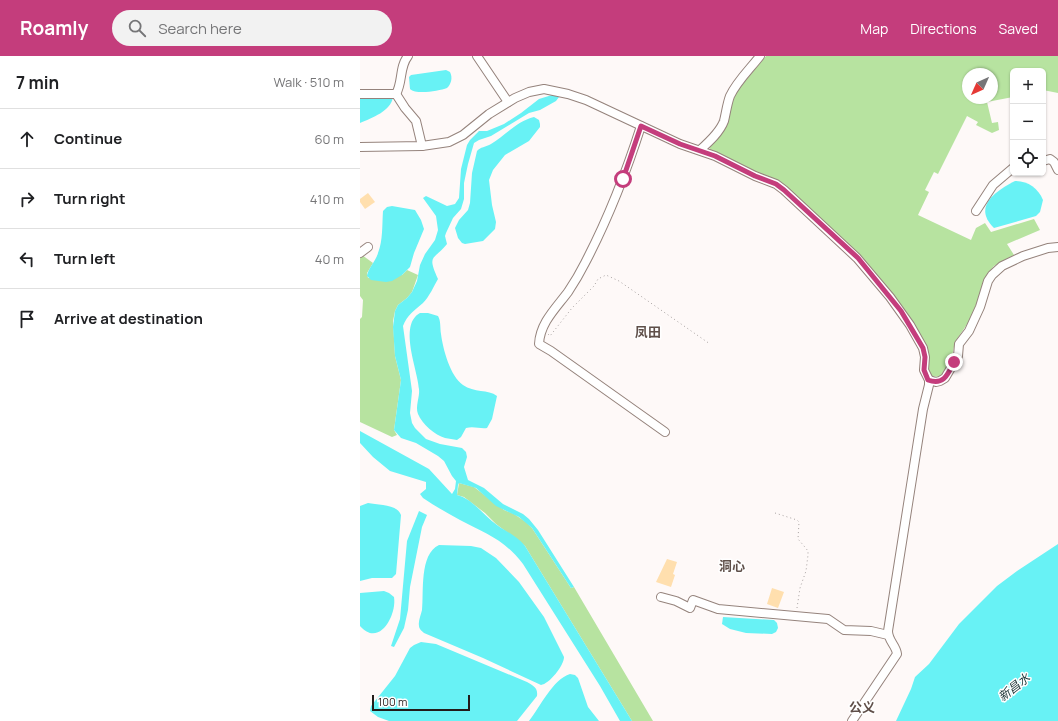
<!DOCTYPE html>
<html lang="en">
<head>
<meta charset="utf-8">
<style>
  body { margin:0; font-family:Manrope,"Noto Sans SC",sans-serif; background:#f2f2f2; color:#202124 }
  .controls { position:absolute; right:12px; top:12px; display:grid; overflow:hidden; border-radius:6px; box-shadow:0 1px 3px #0004 }
  .controls button { width:36px; height:36px; display:grid; place-items:center; padding:0; border:0; border-bottom:1px solid #e0e0e0; background:#fff; color:#202124; font:20px sans-serif }
  .compass { position:absolute; left:602px; top:12px; width:36px; height:36px; border-radius:50%; background:#fff; box-shadow:0 1px 3px #0004; rotate:225deg }
  .scale { position:absolute; left:12px; bottom:10px; width:98px; box-sizing:border-box; padding-left:4px; border:2px solid #231c1a; border-top:0; font-size:11px; line-height:14px; white-space:nowrap; color:#231c1a; -webkit-text-stroke:3px #fff; paint-order:stroke }
  .stop { position:absolute; width:12px; height:12px; margin:-9px; border:3px solid #c43d7c; border-radius:50%; background:#fff }
  .stop.end { background:#c43d7c; border-color:#fff; box-shadow:0 1px 4px #0008 }
  .list { margin:0; padding:0; list-style:none }
  h2 { display:flex; justify-content:space-between; align-items:center; height:52px; margin:0; padding:0 16px; font-size:17px }
  h2 small { font-size:13px; font-weight:400; color:#757577 }
  .list li { display:grid; grid-template-columns:26px 1fr auto; gap:12px; align-items:center; box-sizing:border-box; height:60px; padding:0 16px; border-top:1px solid #e0e0e0 }
  .list b { display:block; font-size:15px; white-space:nowrap }
  .list em { font-size:13px; font-style:normal; color:#757577 }
  .icon { flex:none; width:22px; height:22px; fill:none; stroke:currentColor; stroke-width:2; stroke-linecap:round; stroke-linejoin:round }
  .map { position:relative; flex:none; width:698px; height:665px; overflow:hidden }
  header { display:flex; align-items:center; gap:24px; box-sizing:border-box; height:56px; padding:0 20px; background:#c43d7c; color:#fff }
  header strong { font-size:19px }
  nav { display:flex; gap:22px; margin-inline-start:auto; font-size:14px }
  .search { width:280px; height:36px; background:#f2f2f2; display:flex; align-items:center; gap:10px; box-sizing:border-box; padding:0 14px; border-radius:22px; color:#757577; font-size:15px }
  main { display:flex }
  aside { flex:1; background:#fff }
  .map>svg:first-child { display:block }
  .green { fill:#b7e3a0; fill-rule:evenodd }
  .water { fill:#68f2f5 }
  .building { fill:#ffdfae }
  .lines { fill:none; stroke-linecap:round; stroke-linejoin:round }
  .minor-casing { stroke:#95837c; stroke-width:10 }
  .path { stroke:#a8a2a1; stroke-width:1; stroke-dasharray:1 3; stroke-linecap:butt }
  .minor { stroke:#fff; stroke-width:8 }
  .route { stroke:#c43d7c; stroke-width:5 }
  .labels { text-anchor:middle; dominant-baseline:central; stroke-width:3; stroke-linejoin:round; paint-order:stroke }
  .water-label { font-size:12px; font-style:italic; fill:#1d3536; stroke:#fff }
  .quarter-label { font-size:13px; font-weight:bold; fill:#5f4f49; stroke:#fff }
</style>
</head>
<body>
<header>
<strong>Roamly</strong>
<div class="search"><svg class="icon" aria-label="search" viewBox="0 0 24 24"><circle cx="10" cy="10" r="6"/><path d="M15 15l6 6"/></svg>Search here</div>
<nav><a>Map</a><a>Directions</a><a>Saved</a></nav>
</header>
<main>
<aside>
<h2>7 min<small>Walk · 510 m</small></h2>
<ul class="list">
<li><svg class="icon" aria-label="ahead" viewBox="0 0 24 24"><path d="M12 20V5M6 11l6-6 6 6"/></svg><div><b>Continue</b></div><em>60 m</em></li>
<li><svg class="icon" aria-label="right" viewBox="0 0 24 24"><path d="M7 20v-9h11M14 6l5 5-5 5"/></svg><div><b>Turn right</b></div><em>410 m</em></li>
<li><svg class="icon" aria-label="left" viewBox="0 0 24 24"><path d="M17 20v-9H6M10 6l-5 5 5 5"/></svg><div><b>Turn left</b></div><em>40 m</em></li>
<li><svg class="icon" aria-label="arrive" viewBox="0 0 24 24"><path d="M6 21V4h12l-3 4 3 4H6"/></svg><div><b>Arrive at destination</b></div></li>
</ul>
</aside>
<div class="map">
<svg width="698" height="665" viewBox="0 0 698 665">
  <rect width="100%" height="100%" fill="#fef9f8"/>
  <g class="green">
    <path d="M406,0H698V37L683,34V15H653V41L627,46L632,67L638,66L639,74L632,77L616,69L618,66L607,60L578,118L574,116L565,134L569,136L558,159L611,184L616,172L625,167L631,176L674,163L680,174L647,188L654,199L634,210L626,220L618,252L595,286L591,305L582,320L579,321L571,320L566,313V295L524,230L418,127L350,95V90L363,74L376,36ZM608,18H632V42H608Z"/>
    <polygon points="2,199 13,207 7,217 8,222 42,219 47,214 58,219 52,236 47,242 38,249 35,255 33,265 35,300 41,324 34,374 37,379 32,381 0,366 0,263 2,261 3,244 0,240 0,200"/>
    <polygon points="99,427 114,431 144,454 154,458 166,466 172,472 211,532 214,531 293,665 272,665 165,490 136,468 125,457 104,441 97,439"/>
  </g>
  <g class="water">
    <path d="M86,14L90,16C93,22 91,28 87,32C79,35 56,39 50,33L49,21L51,19Z"/>
    <path d="M192,39L199,41L196,45L180,54L169,57L131,80L119,84L114,87L108,108L104,127V143L101,153L93,162L86,177L85,180L87,188C73,205 67,198 78,223C74,230 69,241 63,247C55,254 47,259 43,270L52,335L50,357L52,367L55,372L66,383L80,388L102,392L106,396L107,401L104,411L108,424L124,432L143,448L163,458L169,463L178,474L214,531L211,532L172,472L159,461L136,450L116,432L99,427L98,429L97,439C113,443 124,460 137,469C148,477 156,479 165,490L272,665H260L240,630L163,508C144,483 126,478 100,464C87,457 75,450 63,442L60,438L66,433V426L30,415L13,401L0,387V375L69,413L92,438L95,433L96,425L92,420L84,405L78,400L56,387L41,382L34,374L41,324L35,300L33,271L35,255L38,249L47,242L52,236L57,225L60,209L65,198L75,184L78,174L76,160L63,142L66,140L87,150L95,148L99,142L101,113L107,89L110,84L119,75H127L144,68L161,57L179,43Z"/>
    <path d="M33,41C31,55 12,62 0,67V43Z"/>
    <path d="M174,61L179,64L180,68V71L169,85L145,99L133,114L129,124L132,149L136,166L135,173L123,185L105,188L102,187L98,182L95,172L99,164L108,154L110,147L112,117L117,95C120,91 126,91 131,88C146,79 157,65 174,61Z"/>
    <path d="M655,125C668,125 678,132 683,144L680,156L676,160L634,172C612,150 636,135 655,125Z"/>
    <path d="M32,150L55,154L61,164L64,173L54,197L50,211L42,219L32,225L26,226L11,224L7,220C8,212 16,205 18,197C23,184 22,169 23,155L27,151Z"/>
    <path d="M60,257H68L78,260C81,265 80,272 81,278C83,293 90,320 103,329C114,337 128,333 137,340L132,363L127,372C120,373 114,370 106,372L101,381L97,384C93,383 89,383 85,382C75,379 62,368 58,358C55,350 60,341 59,333C58,314 38,269 60,257Z"/>
    <path d="M8,447C18,449 37,448 41,459L36,518L32,522H12L0,525V450Z"/>
    <polygon points="59,455 67,459 62,471 50,531 48,554 44,572 34,591 31,590 40,563 47,485"/>
    <polygon points="698,488 698,665 536,665 551,633 555,621 569,608 599,568 637,530 657,515"/>
    <path d="M79,489L111,490L121,492L136,502L159,526L184,561L204,601C204,610 189,628 181,629L123,602L64,577C62,575 59,573 59,570C58,565 61,559 62,554C64,537 59,498 79,489Z"/>
    <path d="M24,535L29,537L34,541C37,559 19,592 0,570V537Z"/>
    <polygon points="363,561 414,564 417,567 418,572 416,576 412,578 386,577 370,573 362,568"/>
    <path d="M61,586L76,588L167,626C174,630 178,632 177,640L157,665H29L18,661L10,655L11,650L35,620L50,592L54,589Z"/>
    <path d="M210,618L215,619L218,622L228,651L239,665H169C180,651 193,623 210,618Z"/>
  </g>
  <g class="building">
    <polygon points="8,137 15,146 5,153 0,146 0,143"/>
    <polygon points="307,503 317,506 313,518 315,519 311,531 296,526"/>
    <polygon points="412,532 424,536 418,552 407,548"/>
  </g>
  <g class="lines">
    <g class="minor-casing">
      <g id="minor">
        <polyline points="117,0 148,46"/>
        <polyline points="0,38 36,38 45,52 56,65 62,90"/>
        <path d="M36,38C43,26 39,11 48,0"/>
        <path d="M281,70C266,117 248,163 225,207C220,217 214,227 208,236C196,252 180,267 179,288L191,295L305,376"/>
        <path d="M0,91L62,90L89,86L103,79L129,58L155,42L169,36L184,33L208,38L226,44L320,88L355,100L395,120L416,128L424,134L497,202L530,241L550,269L563,292L565,301L564,314L569,324V329L563,353L528,575C528,585 536,589 537,598L492,665"/>
        <path d="M340,94C349,86 360,76 364,65C366,57 367,48 370,40C377,25 390,13 400,0"/>
        <polyline points="683,105 690,103 694,106 698,114"/>
        <polyline points="616,155 633,129 653,112"/>
        <polyline points="0,197 8,191"/>
        <polyline points="569,324 576,326 580,325 585,322 598,300 599,288 609,275 620,251 628,225 632,219 642,210 663,200 688,192 698,191"/>
        <polyline points="301,541 316,545 330,552 333,544 358,553 468,563 484,574 511,575 528,579"/>
      </g>
    </g>
    <g class="path">
      <polyline points="188,278 190,280 212,252 234,230 238,223 246,219 259,225 350,288"/>
      <polyline points="415,457 437,464 439,466 438,483 444,490 448,495 448,499 446,515 440,532 437,552"/>
    </g>
    <use href="#minor" class="minor"/>
  </g>
  <g class="lines">
    <path class="route" d="M263,123L281,70L320,88L355,100L395,120L416,128L424,134L498,202L541,255L563,292L565,301L564,314L568,324C584,330 588,318 594,306"/>
  </g>
  <g class="labels">
    <g class="water-label">
      <text transform="translate(654 631) rotate(-38)">新昌水</text>
    </g>
    <g class="quarter-label">
      <text x="288" y="276">凤田</text>
      <text x="372" y="510">洞心</text>
      <text x="502" y="651">公义</text>
    </g>
  </g>
</svg>
<div class="controls">
<button>+</button>
<button>−</button>
<button><svg class="icon" aria-label="locate" viewBox="0 0 24 24"><circle cx="12" cy="12" r="6"/><path d="M12 2v4M12 18v4M2 12h4M18 12h4"/></svg></button>
</div>
<svg class="compass" viewBox="-18 -18 36 36"><path d="M0-13l5 13h-10z" fill="#e53935"/><path d="M0 13l5-13h-10z" fill="#757577"/></svg>
<div class="scale">100 m</div>
<div class="stop" style="left:263px;top:123px"></div>
<div class="stop end" style="left:594px;top:306px"></div>
</div>
</main>
</body>
</html>
